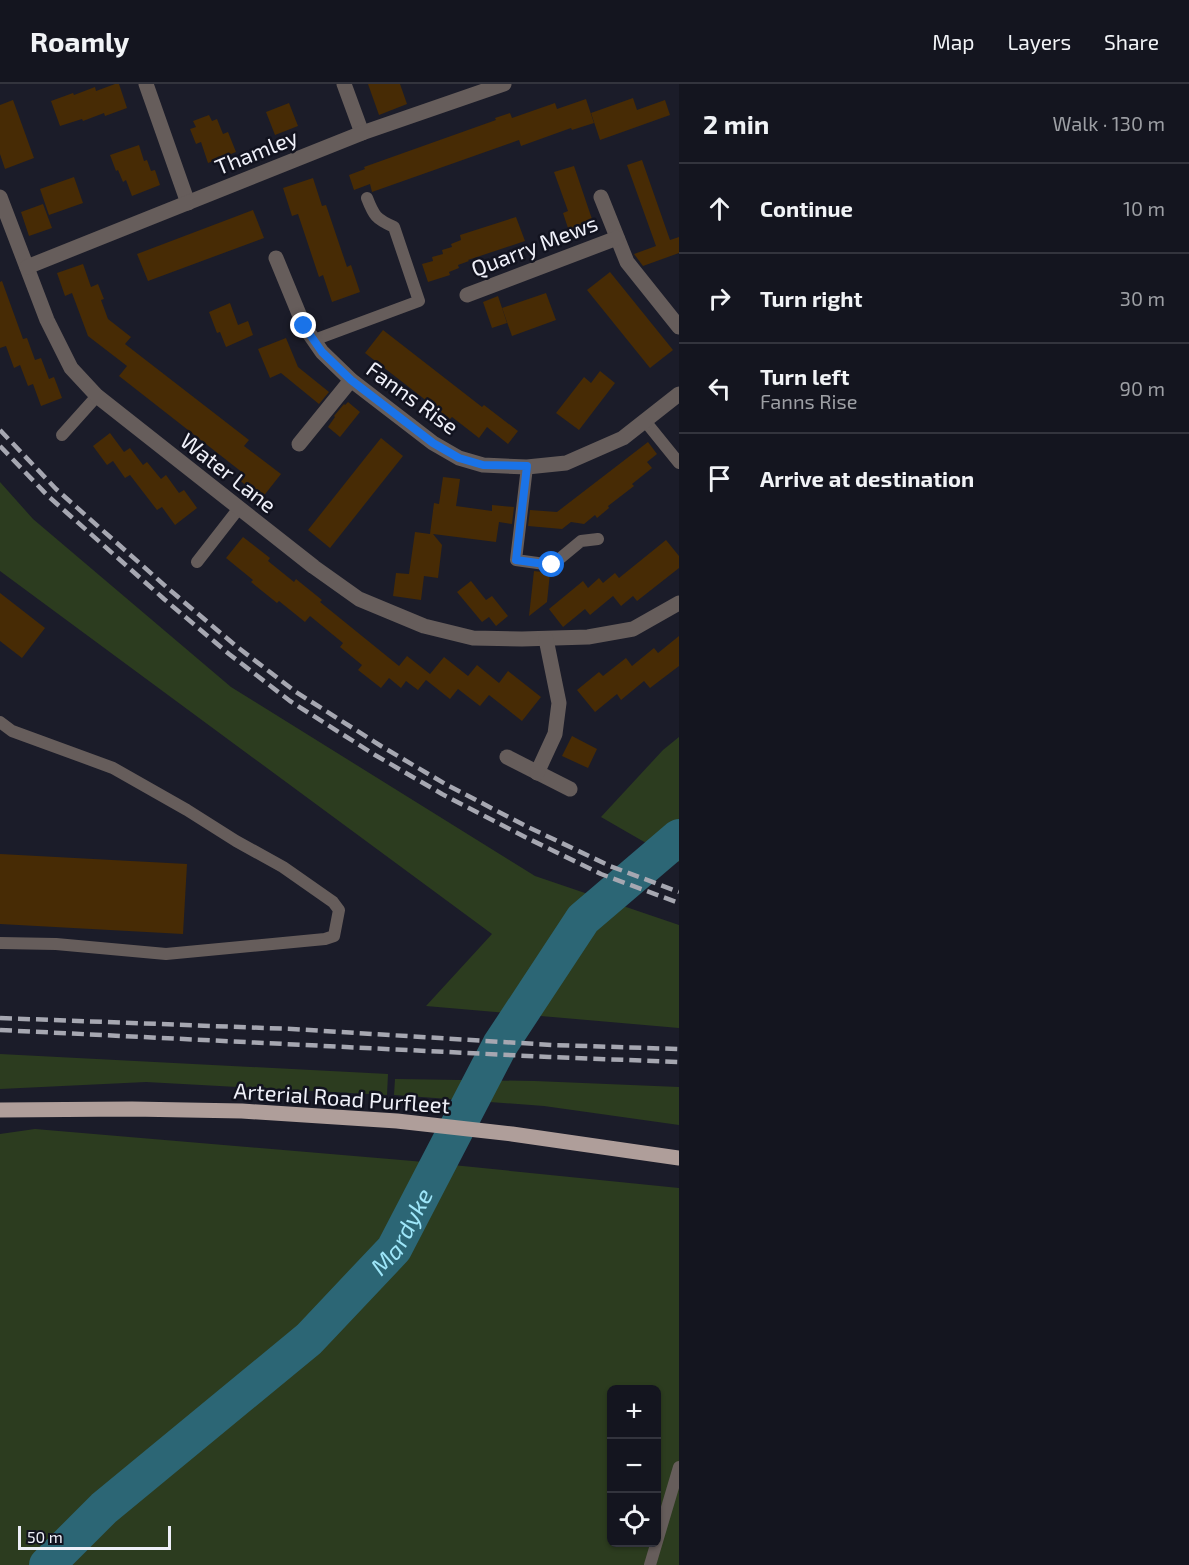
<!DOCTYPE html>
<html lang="en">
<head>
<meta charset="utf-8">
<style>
  body { margin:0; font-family:"Exo 2",sans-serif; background:#21222c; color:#f1f3f6 }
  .controls { position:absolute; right:18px; bottom:18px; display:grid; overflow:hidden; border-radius:9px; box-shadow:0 2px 4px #0004 }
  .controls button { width:54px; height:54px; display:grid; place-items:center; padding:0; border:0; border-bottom:2px solid #33343d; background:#14151f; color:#f1f3f6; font:30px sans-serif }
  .scale { position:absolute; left:18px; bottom:15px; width:153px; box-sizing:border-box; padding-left:6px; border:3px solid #eff0f9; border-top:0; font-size:16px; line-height:21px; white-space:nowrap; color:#eff0f9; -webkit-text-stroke:4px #12131f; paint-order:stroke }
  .stop { position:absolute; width:18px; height:18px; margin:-14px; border:4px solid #1a73e8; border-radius:50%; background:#fff }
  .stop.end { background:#1a73e8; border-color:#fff; box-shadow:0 2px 6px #0008 }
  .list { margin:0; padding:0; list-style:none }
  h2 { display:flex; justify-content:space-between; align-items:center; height:78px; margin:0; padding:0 24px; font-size:26px }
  h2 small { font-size:20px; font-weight:400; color:#9d9fa4 }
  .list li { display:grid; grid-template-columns:39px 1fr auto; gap:18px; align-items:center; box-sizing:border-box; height:90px; padding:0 24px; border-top:2px solid #33343d }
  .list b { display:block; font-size:22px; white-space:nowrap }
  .list p { margin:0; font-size:20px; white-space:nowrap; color:#9d9fa4 }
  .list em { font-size:20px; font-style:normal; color:#9d9fa4 }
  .icon { flex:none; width:33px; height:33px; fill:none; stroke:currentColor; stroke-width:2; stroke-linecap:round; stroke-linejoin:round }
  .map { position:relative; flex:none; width:679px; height:1481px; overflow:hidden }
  header { display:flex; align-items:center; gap:36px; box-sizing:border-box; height:84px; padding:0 30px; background:#14151f; border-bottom:2px solid #33343d }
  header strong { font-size:28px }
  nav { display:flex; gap:33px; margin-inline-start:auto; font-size:21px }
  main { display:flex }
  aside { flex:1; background:#14151f }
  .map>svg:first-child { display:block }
  .green { fill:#2c3c1f; fill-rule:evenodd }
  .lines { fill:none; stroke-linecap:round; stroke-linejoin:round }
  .river { stroke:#2c6675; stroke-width:36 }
  .building { fill:#472b05 }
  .lane { stroke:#665d5b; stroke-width:12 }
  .street { stroke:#665d5b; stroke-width:15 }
  .primary { stroke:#af9e9a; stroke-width:15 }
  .rail { stroke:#a6a7b1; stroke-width:4.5; stroke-dasharray:12 6; stroke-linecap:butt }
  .route { stroke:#1a73e8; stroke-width:8 }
  .labels { text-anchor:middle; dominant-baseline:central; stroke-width:5; stroke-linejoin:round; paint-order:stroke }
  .street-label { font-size:22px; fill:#eff0f9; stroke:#12131f }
  .water-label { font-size:24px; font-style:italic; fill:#9ee6f9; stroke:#12131f }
</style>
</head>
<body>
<header>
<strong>Roamly</strong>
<nav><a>Map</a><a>Layers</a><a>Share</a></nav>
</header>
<main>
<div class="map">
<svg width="679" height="1481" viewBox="0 0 679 1481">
  <rect width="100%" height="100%" fill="#1b1c29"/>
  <g class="green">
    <polygon points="0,398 33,435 231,603 535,792 679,841 679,944 426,922 492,850 0,487"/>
    <polygon points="679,653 679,778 601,733 663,666"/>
    <polygon points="0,970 388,990 387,1011 146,998 0,1005"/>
    <polygon points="395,995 535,997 679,1003 679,1041 544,1022 394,1011"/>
    <path d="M35,1045L413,1077L679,1104V1481H0V1050ZM612,1306H656V1458H612Z"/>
  </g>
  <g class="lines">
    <path class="river" id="s1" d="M47,1481L104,1424L309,1255L394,1165L500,961L583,835L679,753"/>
  </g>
  <g class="building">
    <polygon points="115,0 119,0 127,24 105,32 104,29 83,37 82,35 60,42 51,17 73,9 74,11 95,3 96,7"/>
    <polygon points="368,0 400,0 407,20 379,31"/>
    <polygon points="633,14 637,26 665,16 670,31 600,56 591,29"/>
    <polygon points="586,15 594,39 572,46 571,44 521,62 519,56 372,108 370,100 354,106 349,91 365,85 364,83 496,36 495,34 510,29 512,34 555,19 557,25"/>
    <polygon points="13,16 34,74 5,85 0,70 0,21"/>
    <polygon points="289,19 298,42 275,51 266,28"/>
    <polygon points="209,31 212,37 217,35 223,50 228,48 236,68 208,79 201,58 196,60 190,45 196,43 193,37"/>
    <polygon points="139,61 144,77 147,76 151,87 155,86 160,101 132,112 126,96 123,98 118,86 116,87 110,71"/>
    <polygon points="642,76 670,156 679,153 679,169 643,182 634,170 656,162 627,81"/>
    <polygon points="574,82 594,141 570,150 563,129 568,127 554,88"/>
    <polygon points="74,93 83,119 49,131 40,105"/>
    <polygon points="313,94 322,122 326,121 347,183 351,181 360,208 332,218 323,191 319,193 298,130 292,132 283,104"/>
    <polygon points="43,120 52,144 29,152 21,128"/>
    <polygon points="253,126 264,154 148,197 137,170"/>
    <polygon points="516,133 525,157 468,176 469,177 458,181 459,184 449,188 450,191 428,198 422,180 433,177 432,173 443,170 442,166 452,163 451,160 461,156 460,151"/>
    <polygon points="83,180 91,203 98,200 104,215 101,216 108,235 131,253 125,260 249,356 244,362 281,390 262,414 238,395 243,389 119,292 127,282 88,252 72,209 65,212 57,189"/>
    <polygon points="610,188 673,266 650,284 587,206"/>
    <polygon points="2,197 23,255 27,254 35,276 41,274 49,295 54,293 62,314 41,322 33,300 28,302 20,281 14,284 6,262 0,264 0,198"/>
    <polygon points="546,209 556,236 512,252 502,224"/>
    <polygon points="498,212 507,239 492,244 483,218"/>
    <polygon points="230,219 238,241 248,237 253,251 226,263 220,248 217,249 209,228"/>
    <polygon points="383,246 482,323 484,321 518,347 508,360 487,343 479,354 452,333 450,335 365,269"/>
    <polygon points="286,254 298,283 329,308 319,320 281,289 270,294 258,265"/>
    <polygon points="600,287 615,299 579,346 556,329 584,293 591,299"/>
    <polygon points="348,318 360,328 340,353 328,343 335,333 334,332 344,320 345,321"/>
    <polygon points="110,349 124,368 130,364 143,381 147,378 161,395 166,391 179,409 184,406 197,424 175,441 162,423 157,426 130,391 125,394 113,377 107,381 93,362"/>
    <polygon points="381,354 403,372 330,464 308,446"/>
    <polygon points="648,358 657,370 647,378 652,384 632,400 634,402 608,422 609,424 597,434 595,431 584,440 571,438 562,445 528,442 530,426 557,428"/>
    <polygon points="443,393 460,395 456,422 492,427 492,421 514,423 512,440 499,438 496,458 433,450 442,461 438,494 424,492 421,516 393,512 396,489 409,490 415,448 430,450 434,419 439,420"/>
    <polygon points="243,453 270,474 268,477 294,498 296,495 322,516 320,518 399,582 407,572 430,590 444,573 468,592 477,581 499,599 508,587 541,613 522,637 489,611 480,622 458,605 450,615 426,596 418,606 406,597 401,604 389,594 381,604 358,586 362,581 340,563 343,559 310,532 305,538 279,517 277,519 251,498 253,496 226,474"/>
    <polygon points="666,456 679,472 679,484 637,517 633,512 621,522 613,512 590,531 585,525 563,543 549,525 583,497 588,504 599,494 603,499 615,489 619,494"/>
    <polygon points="534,487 550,489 547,518 529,532"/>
    <polygon points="471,497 486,516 492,512 508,532 496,542 489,533 482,538 457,508"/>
    <polygon points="0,509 45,544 22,574 0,557"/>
    <polygon points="679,552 679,582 650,604 644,597 621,616 617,610 595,628 577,606 599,588 603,592 626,574 632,582 654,564 658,569"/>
    <polygon points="572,652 597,665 588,684 562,672"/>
    <polygon points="0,770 187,780 183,850 0,840"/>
  </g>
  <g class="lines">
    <g class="lane">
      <path d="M314,256L419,217L394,143C376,135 374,132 367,114"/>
      <polyline points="645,337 679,379"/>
      <polyline points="62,351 97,312"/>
      <polyline points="527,383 516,476 552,481 581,457 598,455"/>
      <polyline points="197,478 239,424"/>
      <polyline points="0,638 12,647 113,684 187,726 236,757 283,783 333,818 339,826 334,852 325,855 166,870 56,860 0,859"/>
      <polyline points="650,1481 679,1383"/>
    </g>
    <g class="street">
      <polyline points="146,0 188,119"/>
      <polyline points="344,0 362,49"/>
      <polyline points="0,113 47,236 71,284 97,312 314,483 359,515 424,542 473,554 522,555 588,553 633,545 679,519"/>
      <polyline points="601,113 627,178 679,243"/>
      <polyline points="276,174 304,242 322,268 351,296 433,359 459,374 483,381 527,383 566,379 623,354 679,310"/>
      <polyline points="27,183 362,49 504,0"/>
      <polyline points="467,211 617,154"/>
      <polyline points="299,360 351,296"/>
      <polyline points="507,673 570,705"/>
      <polyline points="537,689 555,650 559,619 546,555"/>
    </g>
    <polyline class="primary" points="0,1026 132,1025 242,1027 397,1037 512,1050 679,1074"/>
    <g class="rail">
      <polyline points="0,346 56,405 171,507 236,562 296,608 381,662 447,701 528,743 610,782 679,808"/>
      <polyline points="0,362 48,412 164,515 229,570 290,617 375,671 442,710 525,753 601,790 679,819"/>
      <polyline points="0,934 292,945 552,961 679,965"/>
      <polyline points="0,946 549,973 679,978"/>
    </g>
  </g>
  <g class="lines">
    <polyline class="route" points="304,242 322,268 351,296 433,359 459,374 483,381 527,382 516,476 552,481"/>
  </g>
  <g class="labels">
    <g class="street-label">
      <text transform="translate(256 67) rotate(-22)">Thamley</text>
      <text transform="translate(534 161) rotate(-21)">Quarry Mews</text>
      <text transform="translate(413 313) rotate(36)">Fanns Rise</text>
      <text transform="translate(229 388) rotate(38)">Water Lane</text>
      <text transform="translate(342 1013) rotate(4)">Arterial Road Purfleet</text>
    </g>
    <g class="water-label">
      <text stroke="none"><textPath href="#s1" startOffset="489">Mardyke</textPath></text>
    </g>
  </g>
</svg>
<div class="controls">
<button>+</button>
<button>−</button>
<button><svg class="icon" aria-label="locate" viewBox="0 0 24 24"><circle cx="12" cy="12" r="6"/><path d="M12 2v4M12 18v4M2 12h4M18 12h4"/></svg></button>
</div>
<div class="scale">50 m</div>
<div class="stop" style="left:552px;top:481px"></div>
<div class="stop end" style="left:304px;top:242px"></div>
</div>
<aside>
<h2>2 min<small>Walk · 130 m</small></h2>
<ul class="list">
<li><svg class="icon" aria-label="ahead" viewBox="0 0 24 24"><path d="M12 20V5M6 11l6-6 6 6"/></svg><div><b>Continue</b></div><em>10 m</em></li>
<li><svg class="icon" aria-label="right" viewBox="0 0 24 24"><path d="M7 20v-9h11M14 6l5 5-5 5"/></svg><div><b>Turn right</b></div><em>30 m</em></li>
<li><svg class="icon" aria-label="left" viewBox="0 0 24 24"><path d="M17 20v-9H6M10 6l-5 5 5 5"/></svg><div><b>Turn left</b><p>Fanns Rise</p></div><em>90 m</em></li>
<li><svg class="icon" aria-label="arrive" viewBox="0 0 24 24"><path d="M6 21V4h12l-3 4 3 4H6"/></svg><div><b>Arrive at destination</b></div></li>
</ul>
</aside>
</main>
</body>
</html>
